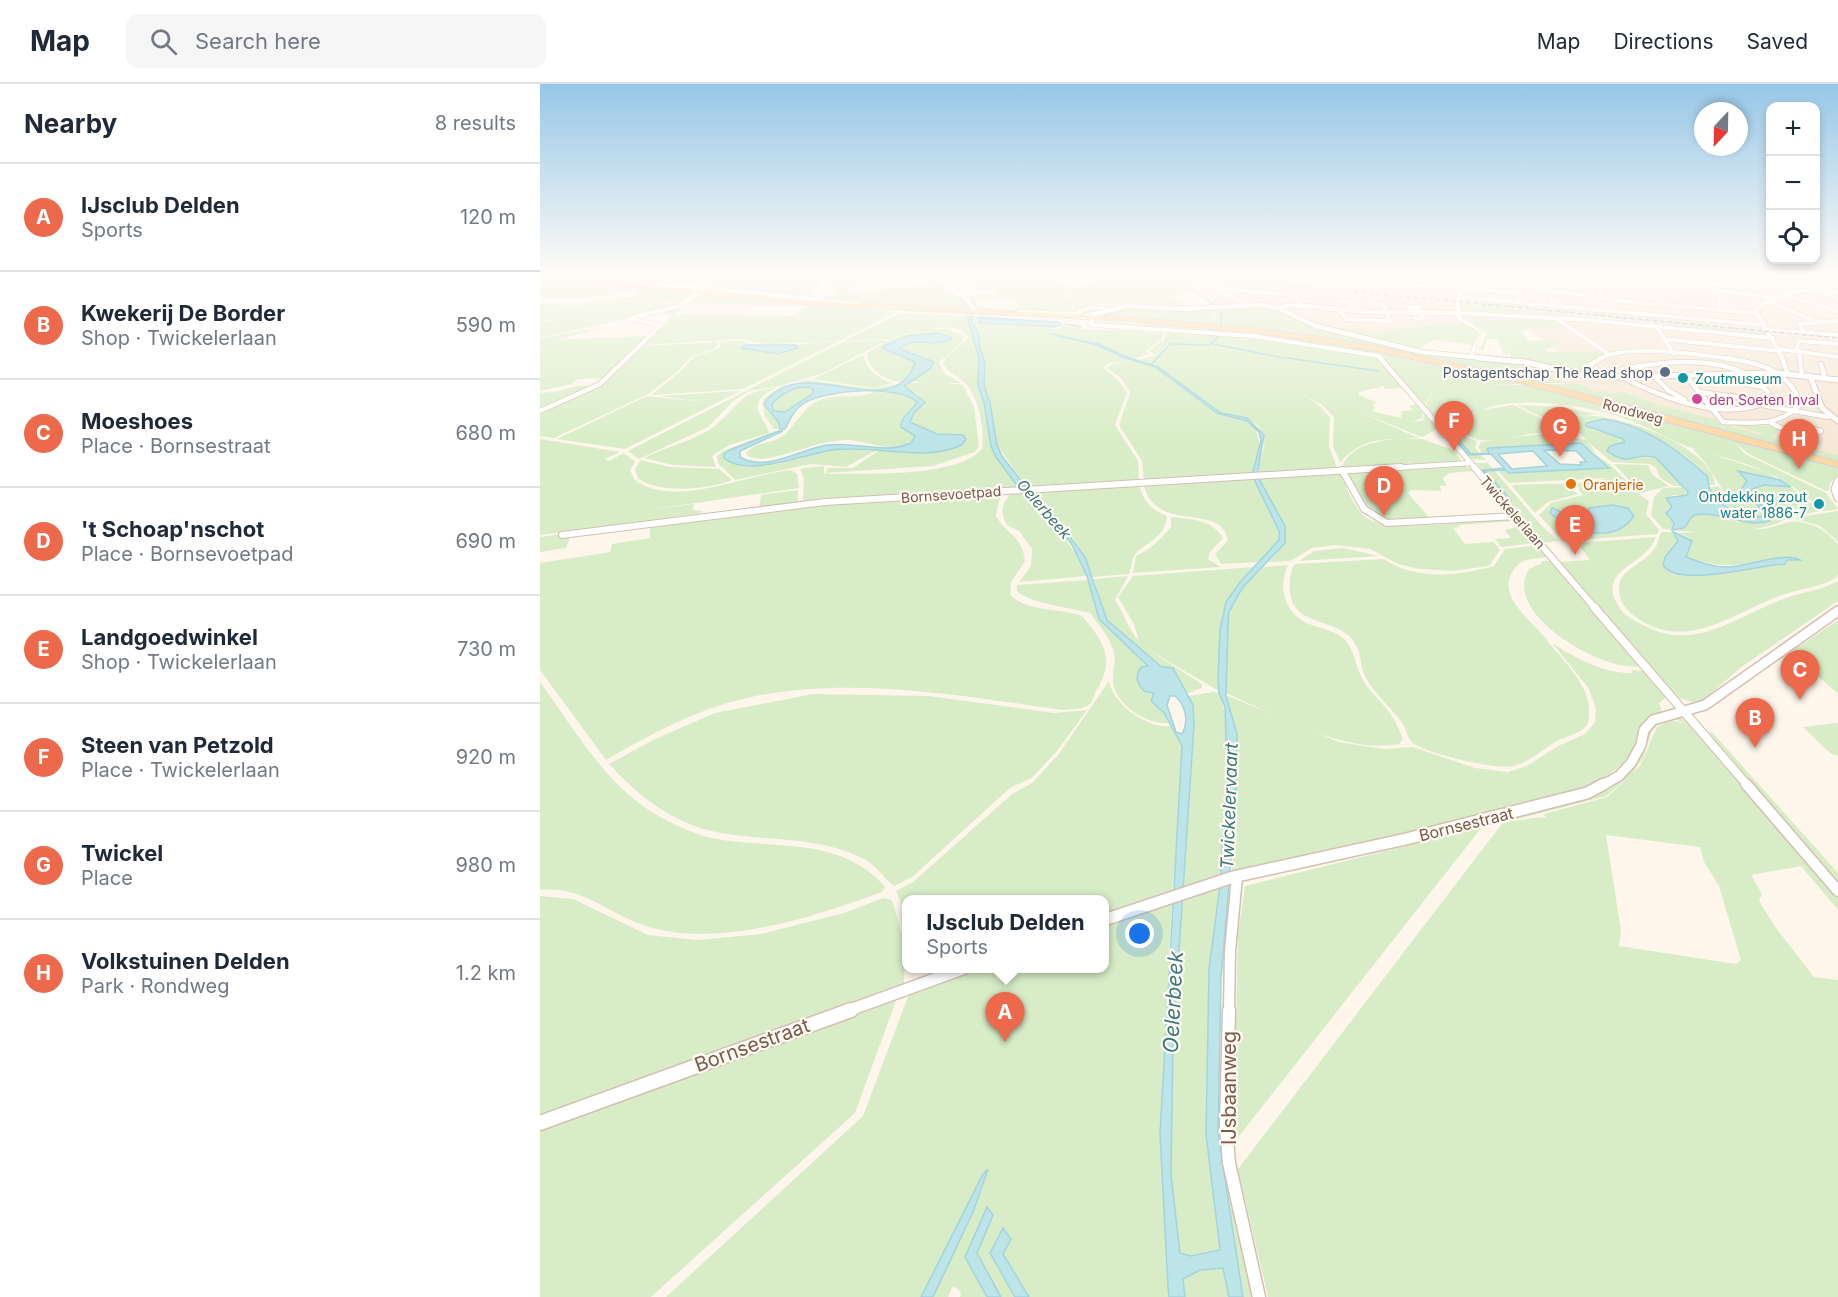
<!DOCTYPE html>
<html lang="en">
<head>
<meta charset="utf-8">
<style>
  body { margin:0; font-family:Inter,sans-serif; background:#f6f6f7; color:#1f2937 }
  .controls { position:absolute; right:18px; top:18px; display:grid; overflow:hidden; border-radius:12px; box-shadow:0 3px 9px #0003 }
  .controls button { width:54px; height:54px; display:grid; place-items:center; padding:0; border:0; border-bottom:2px solid #e0e1e3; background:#fff; color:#1f2937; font:30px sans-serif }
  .compass { position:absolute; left:1154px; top:18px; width:54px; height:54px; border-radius:50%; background:#fff; box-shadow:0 3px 9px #0003; rotate:202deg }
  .you { position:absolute; left:600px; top:850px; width:21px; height:21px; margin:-15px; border:4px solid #fff; border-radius:50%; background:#1a73e8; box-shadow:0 0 0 9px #1a73e833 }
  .badge { display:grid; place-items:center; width:39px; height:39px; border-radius:50%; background:#ec6a4b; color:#fff; font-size:20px; font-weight:700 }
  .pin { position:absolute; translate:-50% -50px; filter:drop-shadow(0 2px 3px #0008) }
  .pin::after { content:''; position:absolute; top:32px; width:21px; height:18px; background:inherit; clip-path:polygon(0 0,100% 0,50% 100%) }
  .popup { position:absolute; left:362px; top:811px; width:207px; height:78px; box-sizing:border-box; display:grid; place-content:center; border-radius:12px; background:#fff; filter:drop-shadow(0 2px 4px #0005); font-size:20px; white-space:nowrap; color:#747a83 }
  .popup b { font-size:22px; color:#1f2937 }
  .popup::after { content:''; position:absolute; left:50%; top:100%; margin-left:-12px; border:12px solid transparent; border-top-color:#fff }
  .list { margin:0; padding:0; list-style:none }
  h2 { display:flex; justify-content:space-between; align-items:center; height:78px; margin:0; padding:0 24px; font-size:26px }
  h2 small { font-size:20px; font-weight:400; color:#747a83 }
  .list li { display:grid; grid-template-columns:39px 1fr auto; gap:18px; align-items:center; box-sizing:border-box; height:108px; padding:0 24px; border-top:2px solid #e0e1e3 }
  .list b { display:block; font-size:22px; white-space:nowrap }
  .list p { margin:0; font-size:20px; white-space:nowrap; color:#747a83 }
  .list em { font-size:20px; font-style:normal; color:#747a83 }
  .icon { flex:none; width:33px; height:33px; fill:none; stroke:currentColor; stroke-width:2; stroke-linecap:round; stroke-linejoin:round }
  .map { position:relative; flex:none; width:1298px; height:1213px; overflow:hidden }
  header { display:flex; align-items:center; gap:36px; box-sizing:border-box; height:84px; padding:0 30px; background:#fff; border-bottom:2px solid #e0e1e3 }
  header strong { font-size:28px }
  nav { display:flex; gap:33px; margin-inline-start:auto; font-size:21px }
  .search { width:420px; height:54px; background:#f6f6f7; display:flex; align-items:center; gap:15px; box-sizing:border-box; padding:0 21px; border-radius:12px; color:#747a83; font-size:22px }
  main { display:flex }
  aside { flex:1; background:#fff }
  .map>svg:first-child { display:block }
  .residential { fill:#f6e8d8 }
  .green { fill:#d8edc7; fill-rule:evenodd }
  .water { fill:#bde4e9; stroke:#a3d4dc; stroke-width:1.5; fill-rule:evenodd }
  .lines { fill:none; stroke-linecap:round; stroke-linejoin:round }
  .stream { stroke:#a3d4dc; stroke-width:1.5 }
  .minor-far5-casing { stroke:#d4bfb2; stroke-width:5 }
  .minor-far4-casing { stroke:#d4bfb2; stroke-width:6 }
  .minor-far3-casing { stroke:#d4bfb2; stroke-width:8 }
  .minor-far2-casing { stroke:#d4bfb2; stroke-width:10 }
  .minor-far1-casing { stroke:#d4bfb2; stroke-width:13 }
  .minor-casing { stroke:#d4bfb2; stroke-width:15 }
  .tertiary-far5-casing { stroke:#d4bfb2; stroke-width:6 }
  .tertiary-far4-casing { stroke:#d4bfb2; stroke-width:7 }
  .tertiary-far3-casing { stroke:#d4bfb2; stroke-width:9 }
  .tertiary-far2-casing { stroke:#d4bfb2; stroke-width:12 }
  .tertiary-far1-casing { stroke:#d4bfb2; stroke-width:14 }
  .tertiary-casing { stroke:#d4bfb2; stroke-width:17 }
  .primary-casing { stroke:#ddd4d0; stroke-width:3 }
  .minor-far5 { stroke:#fff; stroke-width:4 }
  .minor-far4 { stroke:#fff; stroke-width:4.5 }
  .minor-far3 { stroke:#fff; stroke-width:6 }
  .minor-far2 { stroke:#fff; stroke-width:8 }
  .minor-far1 { stroke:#fff; stroke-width:10 }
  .minor { stroke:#fff; stroke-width:12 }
  .tertiary-far5 { stroke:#fff; stroke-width:4.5 }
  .tertiary-far4 { stroke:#fff; stroke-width:5 }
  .tertiary-far3 { stroke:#fff; stroke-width:7 }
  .tertiary-far2 { stroke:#fff; stroke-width:9 }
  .tertiary-far1 { stroke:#fff; stroke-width:11 }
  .tertiary { stroke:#fff; stroke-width:14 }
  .primary { fill:#fed9a1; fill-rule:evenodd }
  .rail { stroke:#b8a6ca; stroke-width:1.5; stroke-dasharray:4.5 3; stroke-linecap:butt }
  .service-dot { fill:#5c6f8a; stroke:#fffaf2; stroke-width:2 }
  .culture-dot { fill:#0f9aa8; stroke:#fffaf2; stroke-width:2 }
  .hotel-dot { fill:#d1479c; stroke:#fffaf2; stroke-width:2 }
  .food-dot { fill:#e8710a; stroke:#fffaf2; stroke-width:2 }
  .labels { text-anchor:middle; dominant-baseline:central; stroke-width:4.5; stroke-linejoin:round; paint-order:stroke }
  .far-service-label { font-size:14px; fill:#4e5e75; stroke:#fffaf2; text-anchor:end }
  .far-culture-label { font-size:14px; fill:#0d838f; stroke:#fffaf2; text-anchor:start }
  .far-hotel-label { font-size:14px; fill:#b23c85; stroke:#fffaf2; text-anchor:start }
  .far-street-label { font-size:14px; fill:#7b5b4b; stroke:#fffaf2 }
  .far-food-label { font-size:14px; fill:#c56008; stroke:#fffaf2; text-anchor:start }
  .far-water-label { font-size:15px; font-style:italic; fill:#3d7780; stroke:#fffaf2 }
  .street-label { font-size:16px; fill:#7b5b4b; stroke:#fffaf2 }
  .water-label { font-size:18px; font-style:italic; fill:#3d7780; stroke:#fffaf2 }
  .near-street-label { font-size:20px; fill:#7b5b4b; stroke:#fffaf2 }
  .near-water-label { font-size:21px; font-style:italic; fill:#3d7780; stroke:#fffaf2 }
</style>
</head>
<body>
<header>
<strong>Map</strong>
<div class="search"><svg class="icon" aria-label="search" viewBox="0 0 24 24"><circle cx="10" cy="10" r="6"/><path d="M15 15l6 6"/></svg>Search here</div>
<nav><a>Map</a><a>Directions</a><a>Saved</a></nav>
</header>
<main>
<aside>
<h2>Nearby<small>8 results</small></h2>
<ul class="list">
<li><span class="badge">A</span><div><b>IJsclub Delden</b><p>Sports</p></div><em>120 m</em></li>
<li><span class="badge">B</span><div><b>Kwekerij De Border</b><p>Shop · Twickelerlaan</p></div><em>590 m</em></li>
<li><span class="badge">C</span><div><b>Moeshoes</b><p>Place · Bornsestraat</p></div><em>680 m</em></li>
<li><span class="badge">D</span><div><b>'t Schoap'nschot</b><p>Place · Bornsevoetpad</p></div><em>690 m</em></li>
<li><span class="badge">E</span><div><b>Landgoedwinkel</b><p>Shop · Twickelerlaan</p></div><em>730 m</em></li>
<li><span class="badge">F</span><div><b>Steen van Petzold</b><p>Place · Twickelerlaan</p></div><em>920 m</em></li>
<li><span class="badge">G</span><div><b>Twickel</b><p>Place</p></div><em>980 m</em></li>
<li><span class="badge">H</span><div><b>Volkstuinen Delden</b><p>Park · Rondweg</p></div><em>1.2 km</em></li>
</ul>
</aside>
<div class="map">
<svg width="1298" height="1213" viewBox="0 0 1298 1213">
  <rect width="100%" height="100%" fill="#fef6eb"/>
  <g class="residential">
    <polygon points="663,188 1298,188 1298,253 830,209 661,190"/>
    <polygon points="647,192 914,219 915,232 926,239 871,243 833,249 781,246 682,223 648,203"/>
    <polygon points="976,230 1229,253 1227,249 1298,255 1298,376 1077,319 1080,317 1027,299 976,291 977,285 1017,267 973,235"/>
  </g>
  <g class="green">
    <polygon points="65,188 170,188 160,200 166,203 49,194"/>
    <polygon points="193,188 331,188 331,196 322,197 309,204 310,209 389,200 387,196 380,194 386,191 384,188 394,188 392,193 394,197 424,217 429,225 282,219 0,191 369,223 279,214 299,209 284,193 275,194 281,203 272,205 275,209 262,210 264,213 171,204 171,201 164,198 172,189"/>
    <polygon points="446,188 516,188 512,190 516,191 508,196 533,202 525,212 533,219 530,228 486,228 470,223 479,223 478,219 485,217 474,217 473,214 435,217 437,221 445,224 444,226 537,231 553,224 559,226 543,234 546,235 432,230 471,230 433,226 430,220 417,209 428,212 458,209 455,205 438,206 437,198 444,197 448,189"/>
    <polygon points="569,188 646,195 646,202 654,208 632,212 637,218 645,220 642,223 587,218 548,221 533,229 535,218 527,211 535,203 566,195 553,193"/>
    <path d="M1075,188L1102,195C1090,199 1073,196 1061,192C1052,189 1037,191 1028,191L1031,194L967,192Z"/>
    <polygon points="0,196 17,197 151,210 143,218 66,216 96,212 95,208 37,214 0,214"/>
    <polygon points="155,210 356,228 299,257 227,260 200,255 103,261 133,231 119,228 144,221 135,230 251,232 265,222 145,220"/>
    <polygon points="922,215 1136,233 1107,235 1224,247 1229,252 928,219 921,218"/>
    <polygon points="57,216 142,220 105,230 87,227 102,231 0,254 0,238 33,234 0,237 0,220 46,221"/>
    <polygon points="920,219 1049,232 1049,233 922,228"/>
    <polygon points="596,223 641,227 671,225 675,232 672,241 676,233 672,225 720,223 733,225 779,245 867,265 989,280 977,290 994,295 999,292 995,290 1006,284 1015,286 1003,295 1034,299 989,299 781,255 559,230 563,227"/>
    <path d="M360,229L427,232L439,274L438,301L444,319L451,362L479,405L263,417L264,395L260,385L263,384L284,382V389L290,390C327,389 416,394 442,365C445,346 439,312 424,298C417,291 409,289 403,280L406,273L427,256L429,253C421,241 400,243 387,245H407L425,252L420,260L399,278L404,289L421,299L370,298L390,285L388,274L360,265L371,259L408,257L407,251L375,250L348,258L358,272L376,278L372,288L364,298C347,298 328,287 327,269L351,255L381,246L347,255L303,257Z"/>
    <polygon points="920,231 1013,236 1025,244 989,245 981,249 990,257 1015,255 1021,260 1010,260 1014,264 1004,265 1007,268 1058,267 1064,269 1048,280 1048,288 1045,290 972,275 959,246 969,270 963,270 958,255 948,255 943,266 939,266 947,250"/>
    <polygon points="434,233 437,233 441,240 519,245 521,241 541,245 625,248 620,257 606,266 609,270 594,275 553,258 511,250 557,261 590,276 567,280 564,284 577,295 587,309 575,341 598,377 599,397 487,404 457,361 450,319 444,301 444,274 440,266 438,249 431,235"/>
    <path d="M554,237C618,241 682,243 745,252C826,263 905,280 984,300L947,301H990L1298,382V391L1290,399L1289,407H1286L1209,370L1195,359L1205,370L1286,409L1298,425L1284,427C1241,391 1223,384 1169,369L1226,388L1240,396L1198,387L1207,397L1204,402L1212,417L1218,420L1208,424L1217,421L1225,428L1224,432C1203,437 1181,420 1169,404L1178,402L1191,418L1198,422C1178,407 1173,382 1153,366L1155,365C1134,359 1113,345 1092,337C1056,322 978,310 942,326L973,321L1037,351H1018L1046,356L1041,350L1023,342L1022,335C1055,318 1175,361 1175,401H1169L1170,396C1156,372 1092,336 1065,335C1058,335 1052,337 1046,338L1053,346L1083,355L1085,358L1070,362L1091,375L1115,373L1142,402H1134L1120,394L1116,384L1110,380L1072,378L1049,359L1056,370L1041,359L949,364L947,365L950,368L942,369L938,363L941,358L1007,349C981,347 946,367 924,349C921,335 932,332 941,326L922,336L918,343L903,344L885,324L893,305L884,323L839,273L863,304L844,305V302L819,308V311L838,319L833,320L835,324L831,327L861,334L862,327L873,326L869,322L878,319L883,325L879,326L883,327V333L872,339L883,336L885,328L899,344L882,353L819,328L879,354C844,357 827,350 800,378L793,363L794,333L781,320L763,311L778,320L790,334L789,362L797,384L717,391C718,378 728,362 723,350C716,330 693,336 680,328C649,310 632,287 597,276L615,272L609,266L623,257L628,247L674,251L675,245L672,250L556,241Z"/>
    <polygon points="924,239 941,249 933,261 893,256 878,266 789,244 794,243 833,249 862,244"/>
    <polygon points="46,245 49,248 13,256 108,252 63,294 38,295 31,300 0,307 0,255"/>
    <path d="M201,256C228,271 268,256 297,258L203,305L111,311L139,289L154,273L179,264L181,258Z"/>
    <polygon points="342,256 346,257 281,290 240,302 209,307 192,318 168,343 99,375 88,367 302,258"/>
    <polygon points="178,258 176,264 151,273 136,289 108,310 14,354 0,352 0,328 56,303 101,262"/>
    <path d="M323,271C326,285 338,295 353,299L333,304L273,295Z"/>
    <polygon points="593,276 615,283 678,329 707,337 716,345 720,362 712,391 604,397 602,377 579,341 590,308 581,294 567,284 573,280"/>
    <path d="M267,296L332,305L362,299C320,325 275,276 227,315L240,342V345H234L224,331L223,315L241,303Z"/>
    <path d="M402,298L423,301L434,323L439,362L435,368L393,382L286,389L288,384H313L338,367H391L422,361L426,355C412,345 388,355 370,338L371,332L382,321L378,310L366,306L364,302L368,299Z"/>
    <polygon points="995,300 1040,300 1056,308 1063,306 1070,310 1083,308 1121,322 1108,326 1123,322 1177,336 1187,347 1183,340 1220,351 1222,349 1188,340 1234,342 1247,348 1238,346 1231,354 1253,360 1260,353 1283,356 1280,360 1274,358 1272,361 1278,363 1277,366 1298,371 1298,379"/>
    <path d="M56,301L0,326V309C29,308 26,301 56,301Z"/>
    <path d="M266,303L274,306V309L245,328L233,327L232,320C240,309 252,303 266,303Z"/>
    <path d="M236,304C205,320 221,327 229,349L189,361L172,372L176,383L133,381L104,374C124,364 155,356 172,344C198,325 199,306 236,304Z"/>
    <polygon points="200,307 85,365 17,355 107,312 172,319 119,312"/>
    <path d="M334,308L359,309L378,318L363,332L361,340L375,352L374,357C350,371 333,357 308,356C278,356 251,372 221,375L209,373L206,370C213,358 232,360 243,352C258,339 263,321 283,315C299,310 320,315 334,308Z"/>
    <polygon points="976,321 1022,323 1056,330 1024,332 1018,337 1020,341"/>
    <polygon points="907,345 921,346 926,353 937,357 935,364 940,370 931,370 913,349 930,371 941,371 946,376 930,375 904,347"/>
    <polygon points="235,347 239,347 190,366 186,376 206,382 218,381 297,365 335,367 306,383 271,380 195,396 178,379 177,372 183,367"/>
    <path d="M0,355L80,368L65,375L69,377L84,369L95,378L90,386L94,395C130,426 208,390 251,386L257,390L259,404L108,426L154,420L153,426L162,427V429L0,451Z"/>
    <path d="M855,355H882L916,367L922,379L802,384C808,362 836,357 855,355Z"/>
    <path d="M1056,372C1078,382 1089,405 1109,417L1106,430L1119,446L1117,450L1023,457L999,431L1011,419L1043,411L1038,405L1041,403L1030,404L1038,410L1008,418L995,429L971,401C1007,399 1038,402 1068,394L969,399L957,386H965L969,389L1068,384ZM1064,421L1083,423L1094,432C1061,448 1040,459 1010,430C1026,429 1029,438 1043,440L1047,430Z"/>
    <path d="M101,376L130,383L179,385L192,396C170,406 117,410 98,394L95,385Z"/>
    <polygon points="937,379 948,379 1001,441 1018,457 1001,459"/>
    <polygon points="923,380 934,387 910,389 903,394 907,402 899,402 902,407 871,406 868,409 892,437 859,439 832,432 804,387"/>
    <polygon points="1074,380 1108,381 1113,391 1129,402 1101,409"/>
    <path d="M798,387C807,401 812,421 824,432C848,452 939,435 971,433L975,437L919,441L920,443L913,444L925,460L954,458L960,466L949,482L913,487L879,485L858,480L830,465L795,461L772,464L750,477L728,478C739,467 748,458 745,442L717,392Z"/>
    <path d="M713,392L739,447L738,459L719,478L681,480L675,470L688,456C681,417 617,451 604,402V399Z"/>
    <path d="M599,399C603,417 610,425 627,432C625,452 611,456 597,468C592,473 592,483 589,490L553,493C541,458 516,431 489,407Z"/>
    <path d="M1224,401L1251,403L1280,427C1272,428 1264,431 1256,431C1248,431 1213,414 1209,407Z"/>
    <polygon points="1143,403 1147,411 1133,411 1127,416 1132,423 1127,426 1127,432 1135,441 1132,446 1123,445 1111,431 1114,413 1123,404"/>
    <polygon points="258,406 258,417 253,420 219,423 221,411"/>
    <path d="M481,407C510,431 531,458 547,492L479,498L491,482L492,465L479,447L467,441C459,427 462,420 472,408Z"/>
    <path d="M466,408L459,417L456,432C467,451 482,451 485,477L471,498L470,510C484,528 521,524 542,532C564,558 576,575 556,607C554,610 553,617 550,620C544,626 531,625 523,626C421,612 308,591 207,614C156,625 110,651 66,676L0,586V479L70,468L72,460L110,454V443L263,422Z"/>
    <path d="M1222,421L1240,425L1249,432C1233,450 1160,449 1136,447L1144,444L1153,432L1161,429L1199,438L1233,430Z"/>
    <polygon points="1298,427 1298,457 1280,442 1253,434"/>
    <path d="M631,433C650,435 672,435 683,454L670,468L668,475L681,483L593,489L596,472C611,465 620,456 631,443Z"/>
    <path d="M1249,438C1269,436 1285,445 1298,460V490L1296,494C1279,504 1257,505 1239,512C1192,530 1146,568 1097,534C1087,528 1078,516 1079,504C1080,485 1101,481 1112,468C1118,462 1118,455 1121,448H1133L1139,453L1134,464L1129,468L1130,488C1168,498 1206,481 1245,480L1248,473C1206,480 1187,487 1145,473L1152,457L1138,449L1224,445Z"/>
    <polygon points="977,443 980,443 994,459 961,463 955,455 971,454 965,446"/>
    <polygon points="32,449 26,464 0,468 0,453"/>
    <path d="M1116,453C1107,477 1078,481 1073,500C1070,510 1077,521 1084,529C1090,535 1099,539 1107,543C1157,568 1200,530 1246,514C1262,508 1283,506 1298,497V517L1200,584L1159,620L1133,612L1019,478L1050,476L1037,459Z"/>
    <path d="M998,461L1008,472C998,477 986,471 976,483C952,510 993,537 1006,555C1022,576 1052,602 1049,631C1049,638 1048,642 1042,646C1034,651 1025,653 1017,657C1003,665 990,678 974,682C958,687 887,669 874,660C867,655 867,647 863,640C852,624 835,611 826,594C818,579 824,569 810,553C791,534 752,541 750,507C749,498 750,487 755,480L844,475C877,497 918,492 954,482L965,465Z"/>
    <polygon points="803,464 839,472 759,477 774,467"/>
    <path d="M1001,477H1011L1101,580L1100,582C1065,589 960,530 989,485L1002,479Z"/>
    <path d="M748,481C737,506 746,532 772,541C784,546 796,546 805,556C815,567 815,581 822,594C827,605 838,614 845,623C854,633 858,643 863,655L859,660C803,670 736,631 686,609L688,542L692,520L708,497L723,483Z"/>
    <path d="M713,483L701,497L682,530L679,607L605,564L662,600V604L646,610L641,602L642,598L567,536L554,495L588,492L575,516C584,529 588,545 599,557L594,540L578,513L593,492Z"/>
    <path d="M548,496L559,535L608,582L615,610L613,620L624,629L629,639C609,642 575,621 573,598C572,586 577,577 573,565C569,553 558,540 550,529C532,524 488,519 477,507V501Z"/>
    <polygon points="1298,536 1298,610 1279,593 1242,574"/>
    <path d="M1012,559C1036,574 1064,590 1093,589L1091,586L1105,587L1127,613L1119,619L1122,628L1104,638C1097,650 1096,662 1088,673C1071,697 1035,706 1009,715L692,789L697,650L686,611L799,658L844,665L873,663L935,684L968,688L987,682L1018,662L1045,650L1055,638L1056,625L1049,605Z"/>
    <path d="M569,597C573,620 607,645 631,642L642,662V700L632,808L564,831V816H366V831L356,807L373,798L472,710L492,699L518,671Z"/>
    <path d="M0,598C36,647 68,706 124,735C138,742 155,750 171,754C231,766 301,751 345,803L342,808C274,833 178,865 106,842C67,830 45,802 0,806Z"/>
    <path d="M674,608L679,609C698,655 684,742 681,792L642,806L654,641L653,621L648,612Z"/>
    <path d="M273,610L389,612L514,629L547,626L517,667L492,694L470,704L372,793L354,802C343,794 337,782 324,775C277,751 225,758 176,748C134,740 97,711 69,680L115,655L175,629Z"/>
    <path d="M1137,632L1151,640L1149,641L1153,642L1298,814V826L1261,782L1211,791L1222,810L1219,817L1236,844L1274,893L1298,896V1213H728L698,1085L964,737C979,738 993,732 1006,734L1004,730L1067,713L1100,682L1117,643L1130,636L1147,640L1131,634ZM1066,751L1160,763L1164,778L1179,802L1201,876L1196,880L1079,862L1081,847Z"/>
    <polygon points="1122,637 1112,647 1103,674 1093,689 1066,712 974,736 972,733 1084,690 1112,640"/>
    <polygon points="1298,639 1298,672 1290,669 1263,643"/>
    <polygon points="1172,648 1298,789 1298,801 1167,650"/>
    <polygon points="942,743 696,1056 694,1027 698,849 705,802"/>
    <path d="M680,801C662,914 670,1026 676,1140L680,1167L651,1172L640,1169L631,1091L633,958L642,814Z"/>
    <polygon points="0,812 33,815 108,851 158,856 221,850 304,829 343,814 352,816 365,860 364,902 0,1032"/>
    <polygon points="632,817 620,1050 629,1213 489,1213 463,1170 450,1169 475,1213 461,1213 437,1168 453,1131 425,1173 447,1213 420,1213 421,1208 413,1202 408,1213 393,1213 433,1128 447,1086 381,1213 126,1213 323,1032 369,910 438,885 564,884 564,841"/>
    <polygon points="357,914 315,1029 111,1213 0,1213 0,1045"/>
    <polygon points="679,1059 715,1213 703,1213"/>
    <polygon points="684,1184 689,1213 645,1213 643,1195 660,1186"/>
  </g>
  <g class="water">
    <path d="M427,232L434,233L431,235L438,249L440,266L445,278L444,301L450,319L457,361L462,372L489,407L511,427L545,473L567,536L622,583L633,584L653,621L654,641L633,958L631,1091L640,1169L651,1172L680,1166L666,1050L669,885L680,801L687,687L685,623L679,609L678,595L680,545L686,518L701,497L739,456V447L712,391L721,357L719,348L707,337L677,329L615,283L582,273L557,261L510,250L559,260L584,272L618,283L681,329L707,334L724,351L717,391L745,442V459L703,503L689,528L688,542L686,612L697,650L696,716L681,895L678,1049L703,1213H689L683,1184L660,1186L643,1195L645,1213H629L628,1203L620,1050L642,662L624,629L611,617L614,609L604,607C596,598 595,593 601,583L608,582L559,535L547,492L531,459L499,422L481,407L456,373L451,362L444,319L438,301L439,274ZM630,612H635C646,622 649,637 642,650L636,648L627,621Z"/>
    <polygon points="438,234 518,238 521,241 514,243 440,239"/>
    <path d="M398,249L412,254C397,266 374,250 360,265L394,278L390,285L364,302L385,318L374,329L370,338L397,350L423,351L426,355L422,361C382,379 334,360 292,366C265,370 207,394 184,374V370L190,366L239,347H243L200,367V373C226,389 260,365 287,361C314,357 345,371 371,359L375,352L361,343C361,330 372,328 377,318C358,300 287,306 264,319C254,325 250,336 245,345H240L239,339L224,320C261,264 354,345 375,278L342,264L344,262L367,252ZM256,304L269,303L274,306L272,310L245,328L233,327L232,320L243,310Z"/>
    <polygon points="206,261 256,261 258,264 238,270 201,264"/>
    <path d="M1064,335C1103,341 1139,366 1167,392C1170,397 1167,401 1170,405C1177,422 1207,437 1224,432L1225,428L1217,421H1222L1233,430L1230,437C1204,445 1165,422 1152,433C1148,436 1148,441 1144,444L1132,446L1134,439L1126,429L1132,423L1126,414L1147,411L1148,408L1115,373C1092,368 1091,384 1067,367L1070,362L1085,358L1083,355L1046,342V339Z"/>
    <path d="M909,349H913L931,370L949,369L947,365L949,364L1041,359L1069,384L969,389L965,386L945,387L971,416H967L942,386L964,384L951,370L929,371ZM1004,366L1036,367L1047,378H1040L1042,381L1020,380ZM993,367L1007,382L972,385L958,370Z"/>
    <polygon points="1198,387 1240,396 1251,403 1224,401 1212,405 1210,411 1221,420 1218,420 1199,408 1207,397"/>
    <path d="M1072,421L1088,424L1094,432C1075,460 1031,450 1010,429L1012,424C1024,427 1030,438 1043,440L1049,424Z"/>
    <path d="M1133,448L1152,457L1146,473C1159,478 1172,483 1187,483C1207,483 1244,467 1260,476H1247L1245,480C1220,480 1138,505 1123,481L1125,473L1138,457Z"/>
    <polygon points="448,1085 433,1128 393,1213 381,1213 443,1090"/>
    <polygon points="447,1123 453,1131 437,1169 461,1213 447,1213 425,1173"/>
    <polygon points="463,1144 471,1155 463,1170 489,1213 475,1213 450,1169"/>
  </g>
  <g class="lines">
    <g class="stream">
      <polyline points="394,188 394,197 424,217 429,225"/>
      <polyline points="648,194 647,203 681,225 681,242"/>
      <polyline points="439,233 515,238"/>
      <polyline points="525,240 541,243"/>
      <polyline points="673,260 744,274"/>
      <polyline points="747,274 838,287"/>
      <polyline points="611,281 630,260 670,261 679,251"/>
    </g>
    <g class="minor-far5-casing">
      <g id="minor-far5">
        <polyline points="689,188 830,201 865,191 900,189 965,193 981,202 979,217"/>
        <polyline points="806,188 830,188"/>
        <polyline points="1185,188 1240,198 1256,207"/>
        <polyline points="1241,188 1265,199 1269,204"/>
        <polyline points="1281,188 1298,193"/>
        <polyline points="1158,193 1165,199 1199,202 1209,194"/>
        <polyline points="76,198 167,204 318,220"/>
        <polyline points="850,198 898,203"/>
        <polyline points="404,201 427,216 435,226"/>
        <polyline points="981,202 1081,217 1214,229"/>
        <polyline points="168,203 170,202 163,197 171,188"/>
        <polyline points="1111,203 1103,195 1156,194 1171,188"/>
        <polyline points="917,204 980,209"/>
        <polyline points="1010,205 1017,198 1008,198 1013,201"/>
        <polyline points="1283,208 1298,215"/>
        <polyline points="1245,211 1298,227"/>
        <polyline points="920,213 1223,241"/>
        <polyline points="1063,214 1058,205 1065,202 1170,205 1233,214"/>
        <polygon points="1010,215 1019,216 1014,221"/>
        <polyline points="1228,217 1277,238"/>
        <polygon points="832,220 843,220 843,221"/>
        <polyline points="708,221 675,204 751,211 758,215 760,222"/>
        <polyline points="843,221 850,237"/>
        <polygon points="868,223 879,223 879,226"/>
        <polyline points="799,225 806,235 850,237"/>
        <polyline points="809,226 813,218 799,217 812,219"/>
        <polyline points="1179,226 1180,206"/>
        <polyline points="480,228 534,230 552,223 566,225"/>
        <polyline points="917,229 920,235 933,242"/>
        <polyline points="920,229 1047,236 1233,254"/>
        <polyline points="91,234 139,222 163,206"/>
        <polyline points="875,234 884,235 879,226"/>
        <polyline points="1017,235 1067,269"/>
        <polyline points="552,236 550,240 554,241 713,252 839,272 842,275"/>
        <polyline points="1116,242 1134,270"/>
        <polyline points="1228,246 1298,251"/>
        <polyline points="1265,249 1259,240 1298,237"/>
        <polyline points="1122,255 1240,267"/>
        <polyline points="1239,265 1298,273"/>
        <polyline points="1256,267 1259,257 1298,260"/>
        <polyline points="1259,267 1260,275"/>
        <polyline points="931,273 935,262"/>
        <polyline points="86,275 121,241 89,235"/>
        <path d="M1059,275C1085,259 1163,271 1194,275"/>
        <path d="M1243,275L1215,226C1245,206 1263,203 1298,208"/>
      </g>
    </g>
    <g class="minor-far4-casing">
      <g id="minor-far4">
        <polyline points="840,274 936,385"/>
        <polyline points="1242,274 1248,290"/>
        <polyline points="1260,274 1262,291"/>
        <polyline points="1281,280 1285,294"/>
        <polyline points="1196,290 1205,300 1224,303"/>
        <polyline points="1049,291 1051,280 1062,274"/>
        <polyline points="1114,292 1129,307 1145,316"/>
        <path d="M1146,292L1183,338C1212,339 1239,343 1261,320C1248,285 1217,278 1183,274"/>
        <path d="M1082,293C1121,313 1179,336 1222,320L1228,308L1216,296"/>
        <path d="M1086,293L1079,286C1117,278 1170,272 1206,290"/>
        <polyline points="1159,308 1226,317"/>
        <polyline points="1190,318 1215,322"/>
        <polyline points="1222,321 1288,333"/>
        <polyline points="0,327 60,300 87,274"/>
        <path d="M1231,339C1246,347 1265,357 1281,347L1270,344L1264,348H1252"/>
        <polyline points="836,385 931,379"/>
      </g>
    </g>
    <g class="minor-far3-casing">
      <g id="minor-far3">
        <polyline points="934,383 1055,524"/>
        <polyline points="802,386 824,425 847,439 976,432"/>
        <polyline points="22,451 285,418 861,383"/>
      </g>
    </g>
    <g class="minor-far2-casing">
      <polyline id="minor-far2" points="1054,523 1208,702"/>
    </g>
    <g class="minor-far1-casing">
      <g id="minor-far1">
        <polyline points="1206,700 1298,807"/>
        <polyline points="689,927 690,867 697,793"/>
      </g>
    </g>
    <g class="minor-casing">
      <polyline id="minor" points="689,926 686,1043 689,1079 719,1213"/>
    </g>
    <g class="tertiary-far5-casing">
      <g id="tertiary-far5">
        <polyline points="900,188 920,209 917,221 920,229"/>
        <polyline points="737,224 754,221 830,228 920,229"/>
        <polyline points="542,233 586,222 643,225 720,221 737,224 776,242 881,268 954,275"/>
      </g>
    </g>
    <g class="tertiary-far4-casing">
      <g id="tertiary-far4">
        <polyline points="939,274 985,278 1042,291 1075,293 1237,289 1298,296"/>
        <polyline points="1270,292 1282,324 1298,337"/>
      </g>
    </g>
    <g class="tertiary-far3-casing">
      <polyline id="tertiary-far3" points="1298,397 1295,405 1298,414"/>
    </g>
    <g class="tertiary-far2-casing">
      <polyline id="tertiary-far2" points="1061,702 1079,692 1091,679 1101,661 1104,646 1113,636 1165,621 1298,527"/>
    </g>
    <g class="tertiary-far1-casing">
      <g id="tertiary-far1">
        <polyline points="564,836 693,793 866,755 1047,709 1064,700"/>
        <polyline points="307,927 425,884"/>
      </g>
    </g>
    <g class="tertiary-casing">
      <polyline id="tertiary" points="0,1039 311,926"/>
    </g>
    <g class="primary-casing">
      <polygon id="primary" points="0,190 266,217 582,233 708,244 771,252 837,263 970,292 1105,326 1298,378 1298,383 970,296 837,267 771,256 708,248 582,236 273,221 0,194"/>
    </g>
    <use href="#minor-far5" class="minor-far5"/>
    <use href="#minor-far4" class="minor-far4"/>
    <use href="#minor-far3" class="minor-far3"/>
    <use href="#minor-far2" class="minor-far2"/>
    <use href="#minor-far1" class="minor-far1"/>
    <use href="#minor" class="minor"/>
    <use href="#tertiary-far5" class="tertiary-far5"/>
    <use href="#tertiary-far4" class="tertiary-far4"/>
    <use href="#tertiary-far3" class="tertiary-far3"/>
    <use href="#tertiary-far2" class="tertiary-far2"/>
    <use href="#tertiary-far1" class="tertiary-far1"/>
    <use href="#tertiary" class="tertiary"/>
    <use href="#primary" class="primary"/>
    <polyline class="rail" points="605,188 1298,254"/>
  </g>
  <linearGradient id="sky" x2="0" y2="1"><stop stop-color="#97c7e8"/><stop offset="0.53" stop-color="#fffbf6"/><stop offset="1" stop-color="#fffbf6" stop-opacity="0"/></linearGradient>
  <rect width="1298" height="358" fill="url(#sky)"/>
  <circle class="service-dot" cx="1125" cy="288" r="6"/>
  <g class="culture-dot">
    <circle cx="1143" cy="294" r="6"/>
    <circle cx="1279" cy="420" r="6"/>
  </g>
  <circle class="hotel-dot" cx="1157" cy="315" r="6"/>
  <circle class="food-dot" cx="1031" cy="400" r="6"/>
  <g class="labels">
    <g class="far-service-label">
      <text x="1113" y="288">Postagentschap The Read shop</text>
    </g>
    <g class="far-culture-label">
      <text x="1155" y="294">Zoutmuseum</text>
      <text x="1267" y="412" text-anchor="end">Ontdekking zout<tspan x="1267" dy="16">water 1886-7</tspan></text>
    </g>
    <g class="far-hotel-label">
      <text x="1169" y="315">den Soeten Inval</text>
    </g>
    <g class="far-street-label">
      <text transform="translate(1093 327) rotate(15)">Rondweg</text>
      <text transform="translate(411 410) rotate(-4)">Bornsevoetpad</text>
      <text transform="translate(973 428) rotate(49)">Twickelerlaan</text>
    </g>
    <g class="far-food-label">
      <text x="1043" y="400">Oranjerie</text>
    </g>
    <g class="far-water-label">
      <text transform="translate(504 425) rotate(49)">Oelerbeek</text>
    </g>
    <g class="street-label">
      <text transform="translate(926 740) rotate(-14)">Bornsestraat</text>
    </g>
    <g class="water-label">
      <text transform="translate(689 722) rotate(-88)">Twickelervaart</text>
    </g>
    <g class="near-street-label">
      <text transform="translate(212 961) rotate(-20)">Bornsestraat</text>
      <text transform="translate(689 1004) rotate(-90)">IJsbaanweg</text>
    </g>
    <g class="near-water-label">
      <text transform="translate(633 918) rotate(-87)">Oelerbeek</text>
    </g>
  </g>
</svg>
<div class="controls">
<button>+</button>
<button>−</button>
<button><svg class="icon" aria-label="locate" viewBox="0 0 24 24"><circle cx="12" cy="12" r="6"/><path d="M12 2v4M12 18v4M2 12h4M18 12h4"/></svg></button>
</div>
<svg class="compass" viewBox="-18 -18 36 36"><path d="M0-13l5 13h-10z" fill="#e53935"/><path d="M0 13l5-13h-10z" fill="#747a83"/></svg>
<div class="you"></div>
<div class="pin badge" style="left:465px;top:958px">A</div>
<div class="popup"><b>IJsclub Delden</b>Sports</div>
<div class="pin badge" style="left:1215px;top:664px">B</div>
<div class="pin badge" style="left:1260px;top:616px">C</div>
<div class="pin badge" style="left:844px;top:432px">D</div>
<div class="pin badge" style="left:1035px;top:471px">E</div>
<div class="pin badge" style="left:914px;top:367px">F</div>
<div class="pin badge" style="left:1020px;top:373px">G</div>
<div class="pin badge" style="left:1259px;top:385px">H</div>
</div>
</main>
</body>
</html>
